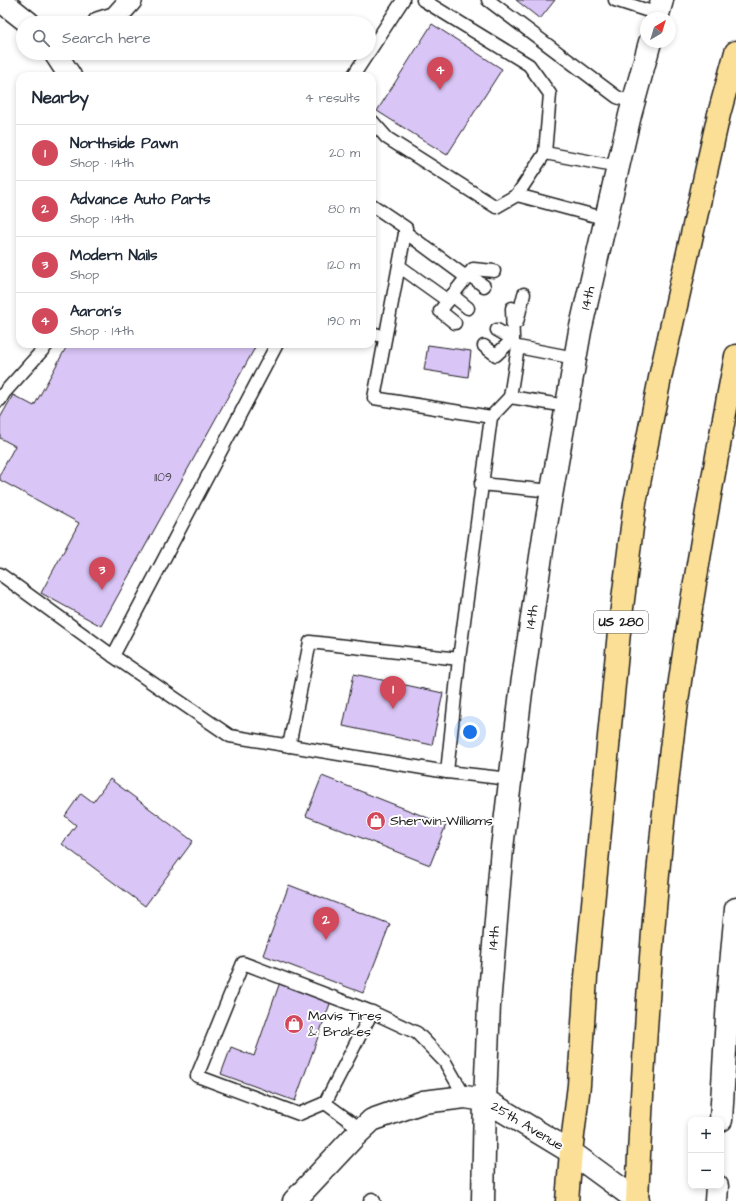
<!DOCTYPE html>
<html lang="en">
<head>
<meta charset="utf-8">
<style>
  body { margin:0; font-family:"Architects Daughter",sans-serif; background:#f2f2f3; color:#1f2937 }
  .controls { position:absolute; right:12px; bottom:12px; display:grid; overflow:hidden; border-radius:8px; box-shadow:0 2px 6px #0003 }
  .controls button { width:36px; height:36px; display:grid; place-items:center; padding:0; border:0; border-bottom:1px solid #e0e1e3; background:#fff; color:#1f2937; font:20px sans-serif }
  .compass { position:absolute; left:640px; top:12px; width:36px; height:36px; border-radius:50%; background:#fff; box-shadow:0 2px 6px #0003; rotate:38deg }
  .you { position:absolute; left:470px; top:732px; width:14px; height:14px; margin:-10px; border:3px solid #fff; border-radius:50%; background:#1a73e8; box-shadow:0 0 0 6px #1a73e833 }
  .badge { display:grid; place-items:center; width:26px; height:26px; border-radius:50%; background:#d1495b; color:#fff; font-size:13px; font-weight:700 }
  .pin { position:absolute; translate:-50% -33px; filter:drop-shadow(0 1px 2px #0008) }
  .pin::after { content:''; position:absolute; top:21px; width:14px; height:12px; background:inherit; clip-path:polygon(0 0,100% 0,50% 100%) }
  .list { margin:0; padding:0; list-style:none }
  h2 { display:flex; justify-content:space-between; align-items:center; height:52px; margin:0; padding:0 16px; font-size:17px }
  h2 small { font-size:13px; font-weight:400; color:#747a83 }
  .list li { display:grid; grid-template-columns:26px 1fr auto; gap:12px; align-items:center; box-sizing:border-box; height:56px; padding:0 16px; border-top:1px solid #e0e1e3 }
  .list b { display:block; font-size:15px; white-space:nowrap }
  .list p { margin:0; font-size:13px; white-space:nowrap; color:#747a83 }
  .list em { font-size:13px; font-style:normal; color:#747a83 }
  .icon { flex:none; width:22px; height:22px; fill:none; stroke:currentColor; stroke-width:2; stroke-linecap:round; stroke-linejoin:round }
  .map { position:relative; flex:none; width:736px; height:1201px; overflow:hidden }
  .search { position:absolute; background:#fff; box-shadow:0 2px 6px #0003; left:16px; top:16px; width:360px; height:44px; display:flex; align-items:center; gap:10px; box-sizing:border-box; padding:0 14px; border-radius:22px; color:#747a83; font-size:15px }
  .panel { position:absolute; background:#fff; box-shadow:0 2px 6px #0003; left:16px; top:72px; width:360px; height:276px; border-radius:12px }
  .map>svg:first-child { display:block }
  .building { fill:#d9c5f6; stroke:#1c1c1c }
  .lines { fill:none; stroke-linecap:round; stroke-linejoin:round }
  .lane-casing { stroke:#1c1c1c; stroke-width:15 }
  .street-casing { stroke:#1c1c1c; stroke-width:25 }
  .secondary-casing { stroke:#1c1c1c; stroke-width:25 }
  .highway-casing { stroke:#1c1c1c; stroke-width:25 }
  .lane { stroke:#fff; stroke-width:12 }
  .street { stroke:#fff; stroke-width:22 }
  .secondary { stroke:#fff; stroke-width:22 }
  .highway { stroke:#fbdf96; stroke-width:22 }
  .labels { text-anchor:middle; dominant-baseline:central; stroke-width:4; stroke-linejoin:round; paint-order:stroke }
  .number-label { font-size:12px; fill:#4b4652 }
  .shield { fill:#fff; stroke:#606060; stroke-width:1 }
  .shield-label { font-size:13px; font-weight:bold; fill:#1c1c1c }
  .street-label { font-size:14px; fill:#1c1c1c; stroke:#fff }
  .poi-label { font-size:14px; fill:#1c1c1c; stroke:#fff; text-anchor:start }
</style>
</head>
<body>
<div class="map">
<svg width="736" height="1201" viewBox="0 0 736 1201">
  <rect width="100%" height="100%" fill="#fff"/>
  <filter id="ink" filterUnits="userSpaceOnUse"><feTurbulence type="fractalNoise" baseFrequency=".025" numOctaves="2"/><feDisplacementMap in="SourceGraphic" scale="8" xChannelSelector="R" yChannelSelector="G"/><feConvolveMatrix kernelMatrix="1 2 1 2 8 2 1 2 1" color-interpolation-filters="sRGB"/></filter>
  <g filter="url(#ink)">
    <g class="building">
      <polygon points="516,0 555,0 540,19"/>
      <polygon points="432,24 502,69 447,155 377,111"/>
      <polygon points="68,344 257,344 101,626 41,593 79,523 0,480 0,474 15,446 0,438 0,418 13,395 34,406"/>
      <polygon points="428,345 471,351 468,377 424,370"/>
      <polygon points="354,674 443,693 432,745 343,726"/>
      <polygon points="322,776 446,825 430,865 306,816"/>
      <polygon points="110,779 193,841 145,906 62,844 76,825 65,816 81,793 93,802"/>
      <polygon points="289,885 390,924 363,993 263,955"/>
      <polygon points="280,982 331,1001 295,1101 221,1074 231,1047 254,1056"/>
    </g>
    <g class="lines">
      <g class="lane-casing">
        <g id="lane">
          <polyline points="423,0 529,65 550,94 545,153"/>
          <polyline points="488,0 617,97 634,103"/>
          <polyline points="615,0 658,14"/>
          <polyline points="369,52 403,0"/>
          <polyline points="353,76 368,53"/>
          <polyline points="372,121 387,138 496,207 517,195"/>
          <polyline points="372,205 406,228 374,398 491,417 510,397"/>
          <polyline points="607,219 517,195 545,153 619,167"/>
          <polyline points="405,232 466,277"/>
          <polyline points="399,266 448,301"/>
          <polyline points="468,274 484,286"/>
          <polyline points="452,295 468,308"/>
          <polyline points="517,322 524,294"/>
          <polyline points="455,323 440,311 473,269 494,271"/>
          <polyline points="497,330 513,339"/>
          <polyline points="372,333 385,337"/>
          <polyline points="277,344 113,656 230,736 447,772"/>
          <polyline points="484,346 496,355 513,339 512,308"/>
          <polyline points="0,400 4,393 48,344"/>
          <polyline points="567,406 510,397 518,347 575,358"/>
          <polyline points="481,484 552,491"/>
          <polyline points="0,574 113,656"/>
          <polyline points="459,659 447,772 510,779"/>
          <polyline points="289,746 310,642 459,659 491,417"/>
          <polyline points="325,1103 299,1114 197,1076 243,963 372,1012"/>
          <polyline points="362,1130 325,1103 372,1012 417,1033 445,1062 465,1097"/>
          <polyline points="370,1201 372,1199 374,1201"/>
        </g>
      </g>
      <g class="street-casing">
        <g id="street">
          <polyline points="0,0 29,23"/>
          <polyline points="99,23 115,18 131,0"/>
          <polyline points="55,53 70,76"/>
          <polyline points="294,1201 352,1139 372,1120 423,1102 465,1097 485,1100 571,1152 638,1201"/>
        </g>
      </g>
      <g class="secondary-casing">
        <g id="secondary">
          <polyline points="657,18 662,0"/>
          <polyline points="721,1120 728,999 736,909"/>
          <polyline points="483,1201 485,1100 489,1005 502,848 521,692 544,536 580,331 630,115 650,42"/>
          <polyline points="716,1201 717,1186"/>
        </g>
      </g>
      <g class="highway-casing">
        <g id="highway">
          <polyline points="567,1201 571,1152 579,1085 586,977 619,632 635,503 661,373 719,114 736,52"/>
          <path d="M637,1201C643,1053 653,905 670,757C686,623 710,489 736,356"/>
        </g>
      </g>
      <use href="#lane" class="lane"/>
      <use href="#street" class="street"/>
      <use href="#secondary" class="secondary"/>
      <use href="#highway" class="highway"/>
    </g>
  </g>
  <defs>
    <g id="shop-disc" transform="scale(1)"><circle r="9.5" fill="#d1495b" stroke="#fff"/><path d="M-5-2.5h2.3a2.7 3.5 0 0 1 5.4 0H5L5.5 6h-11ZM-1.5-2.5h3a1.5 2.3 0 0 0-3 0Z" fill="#fff"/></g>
  </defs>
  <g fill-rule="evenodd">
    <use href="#shop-disc" x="376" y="821"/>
    <use href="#shop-disc" x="294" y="1024"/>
  </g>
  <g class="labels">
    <g class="number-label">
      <text x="163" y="477">1109</text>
    </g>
    <rect class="shield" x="594" y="611" width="54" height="22" rx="3"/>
    <g class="shield-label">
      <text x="621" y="622">US 280</text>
    </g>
    <g class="street-label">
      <text transform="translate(588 298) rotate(-77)">14th</text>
      <text transform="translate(532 617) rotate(-82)">14th</text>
      <text transform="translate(494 938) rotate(-85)">14th</text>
      <text transform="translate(527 1126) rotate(31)">25th Avenue</text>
    </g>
    <g class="poi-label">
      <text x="390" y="821">Sherwin-Williams</text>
      <text x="308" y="1016">Mavis Tires<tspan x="308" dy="16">&amp; Brakes</tspan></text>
    </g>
  </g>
</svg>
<div class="controls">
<button>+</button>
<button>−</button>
</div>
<svg class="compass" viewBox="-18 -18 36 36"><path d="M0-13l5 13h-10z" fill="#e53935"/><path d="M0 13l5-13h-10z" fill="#747a83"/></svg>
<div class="you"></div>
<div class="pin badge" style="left:393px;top:709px">1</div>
<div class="pin badge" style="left:326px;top:940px">2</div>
<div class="pin badge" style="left:102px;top:590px">3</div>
<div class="pin badge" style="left:440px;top:90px">4</div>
<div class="search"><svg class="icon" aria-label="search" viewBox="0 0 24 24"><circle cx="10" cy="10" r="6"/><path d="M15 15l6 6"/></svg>Search here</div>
<section class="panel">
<h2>Nearby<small>4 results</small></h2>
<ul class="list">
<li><span class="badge">1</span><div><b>Northside Pawn</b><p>Shop · 14th</p></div><em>20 m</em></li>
<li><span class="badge">2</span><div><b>Advance Auto Parts</b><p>Shop · 14th</p></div><em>80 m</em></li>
<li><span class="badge">3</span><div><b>Modern Nails</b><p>Shop</p></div><em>120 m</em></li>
<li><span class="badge">4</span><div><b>Aaron's</b><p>Shop · 14th</p></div><em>190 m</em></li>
</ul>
</section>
</div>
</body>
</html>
